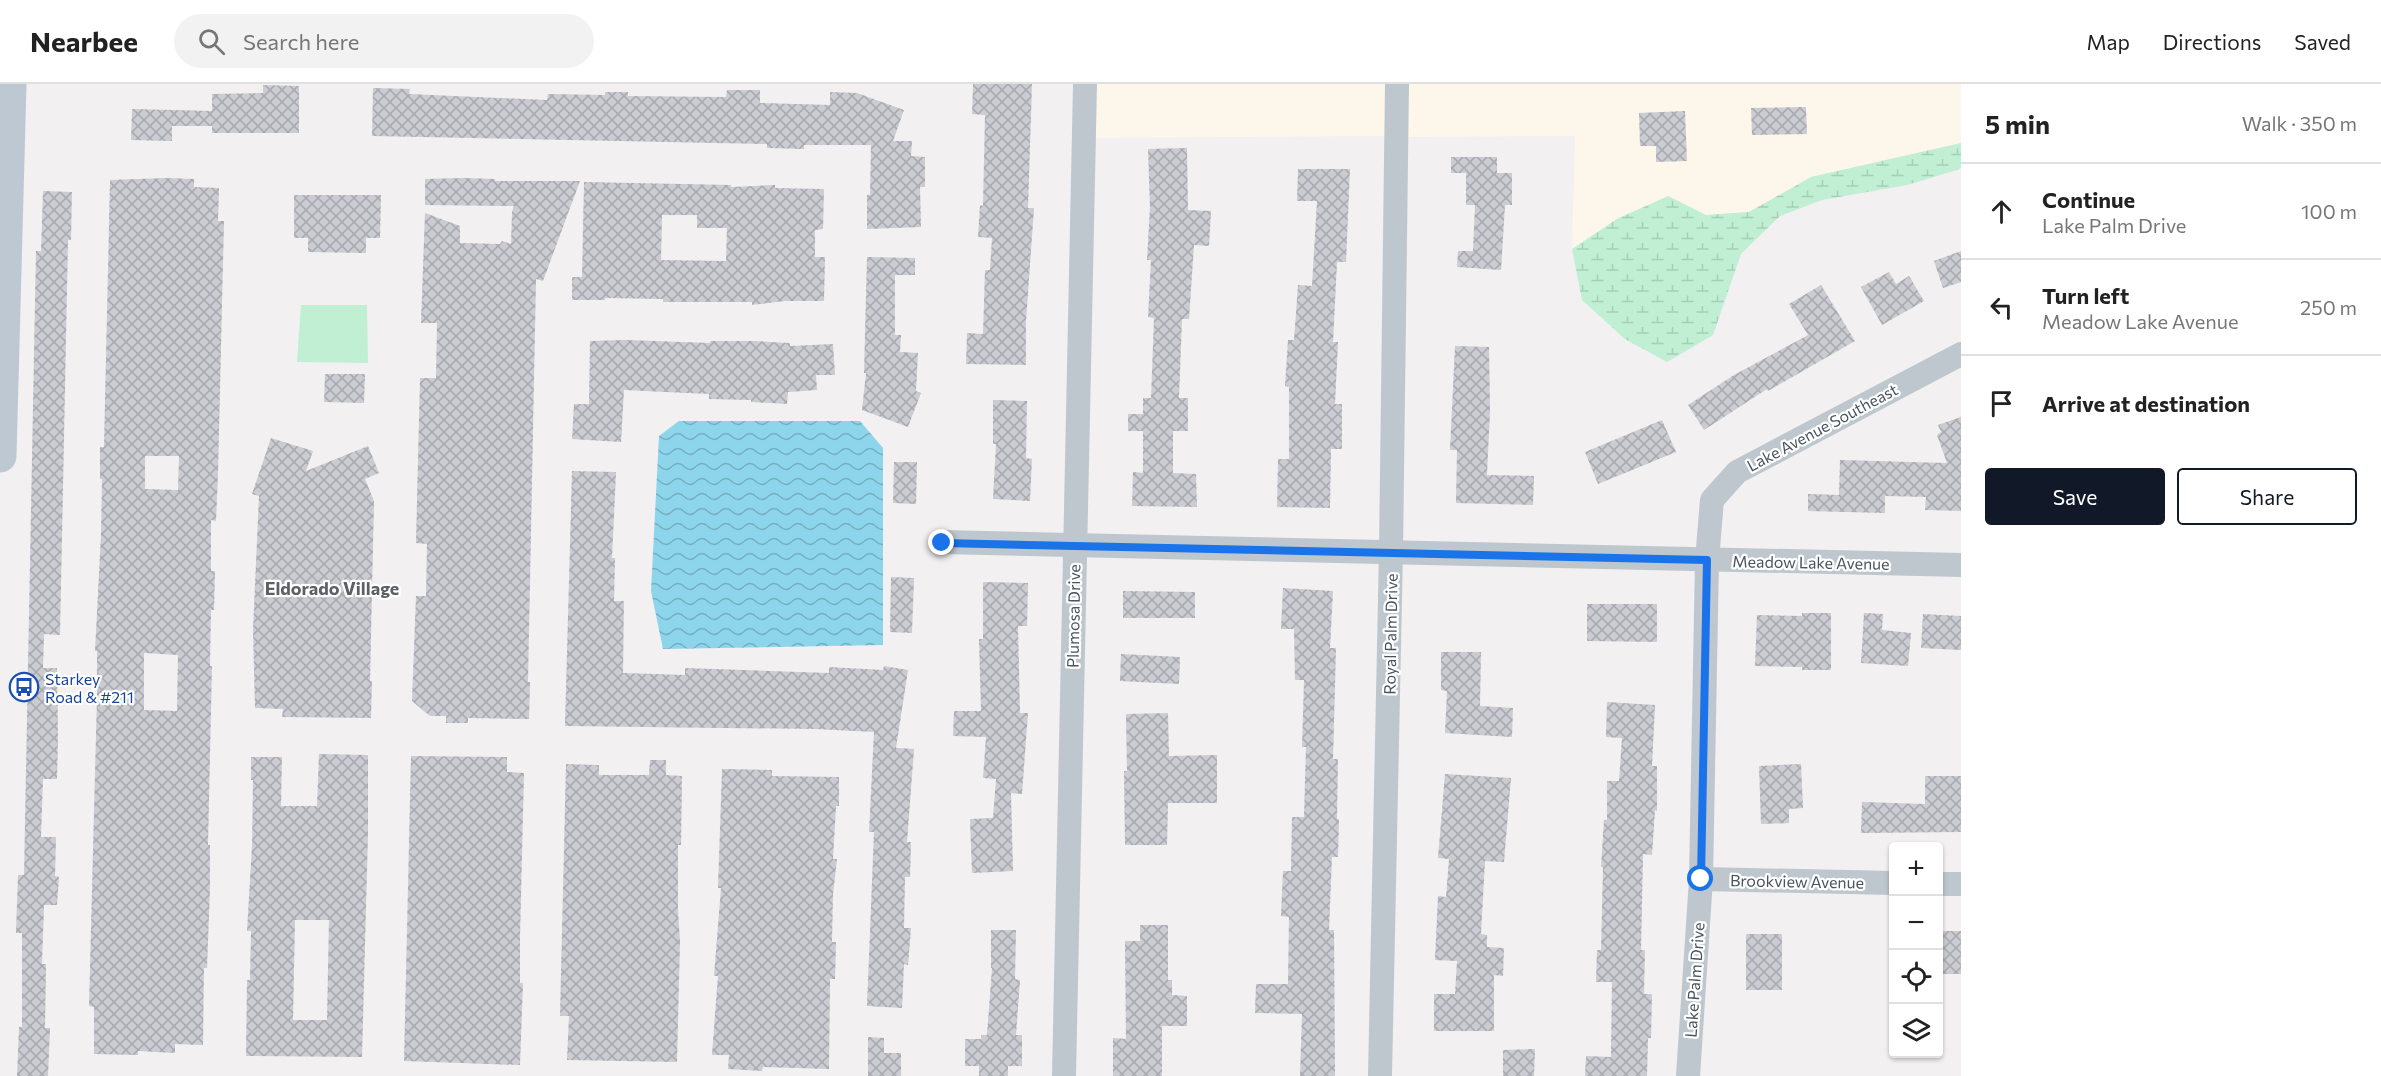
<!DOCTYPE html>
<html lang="en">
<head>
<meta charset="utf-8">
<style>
  body { margin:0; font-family:Commissioner,sans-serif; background:#f2f2f2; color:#222 }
  .controls { position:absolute; right:18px; bottom:18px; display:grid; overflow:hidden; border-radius:6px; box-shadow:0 2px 4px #0004 }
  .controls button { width:54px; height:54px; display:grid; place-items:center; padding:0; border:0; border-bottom:2px solid #e0e0e0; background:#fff; color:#222; font:30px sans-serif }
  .stop { position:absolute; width:18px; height:18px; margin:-14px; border:4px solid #1a73e8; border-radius:50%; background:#fff }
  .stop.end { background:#1a73e8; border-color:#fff; box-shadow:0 2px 6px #0008 }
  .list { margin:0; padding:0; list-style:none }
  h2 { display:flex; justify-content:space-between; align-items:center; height:78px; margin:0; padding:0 24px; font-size:26px }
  h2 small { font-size:20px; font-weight:400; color:#767676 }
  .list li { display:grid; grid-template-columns:39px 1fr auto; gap:18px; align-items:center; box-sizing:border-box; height:96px; padding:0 24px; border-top:2px solid #e0e0e0 }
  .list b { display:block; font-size:22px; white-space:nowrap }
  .list p { margin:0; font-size:20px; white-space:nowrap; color:#767676 }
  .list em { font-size:20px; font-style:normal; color:#767676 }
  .actions { display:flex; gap:12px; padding:18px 24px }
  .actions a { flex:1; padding:14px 0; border:2px solid #111827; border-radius:6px; text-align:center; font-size:21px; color:#111827 }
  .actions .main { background:#111827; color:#fff }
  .icon { flex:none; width:33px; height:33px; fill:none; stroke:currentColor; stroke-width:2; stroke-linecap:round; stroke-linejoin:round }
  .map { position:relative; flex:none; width:1961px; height:992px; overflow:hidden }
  header { display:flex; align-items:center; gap:36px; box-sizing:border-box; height:84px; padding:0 30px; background:#fff; border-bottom:2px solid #e0e0e0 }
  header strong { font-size:28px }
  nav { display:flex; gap:33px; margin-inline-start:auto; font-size:21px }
  .search { width:420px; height:54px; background:#f2f2f2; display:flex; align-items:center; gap:15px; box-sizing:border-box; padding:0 21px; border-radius:33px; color:#767676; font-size:22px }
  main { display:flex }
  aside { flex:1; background:#fff }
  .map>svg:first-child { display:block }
  .commercial { fill:#fcf7ea }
  .wetland { fill:url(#wetland-marsh) }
  .pitch { fill:#c0efd3 }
  .water { fill:url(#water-waves) }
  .building { fill:url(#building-cross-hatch); fill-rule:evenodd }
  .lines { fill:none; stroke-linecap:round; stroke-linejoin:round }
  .street { stroke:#bec7ce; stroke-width:24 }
  .secondary { stroke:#bec8d3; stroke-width:33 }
  .route { stroke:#1a73e8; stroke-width:8 }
  .labels { text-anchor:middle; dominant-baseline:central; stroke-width:4.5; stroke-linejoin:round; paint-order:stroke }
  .street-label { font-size:16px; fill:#48535d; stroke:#fff }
  .transit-label { font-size:16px; fill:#164399; stroke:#fff; text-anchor:start }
  .neighbourhood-label { font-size:18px; font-weight:bold; fill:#5c6065; stroke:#fff }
</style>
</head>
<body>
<header>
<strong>Nearbee</strong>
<div class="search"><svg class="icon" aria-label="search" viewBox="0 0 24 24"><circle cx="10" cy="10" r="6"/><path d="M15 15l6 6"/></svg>Search here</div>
<nav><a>Map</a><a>Directions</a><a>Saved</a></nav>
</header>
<main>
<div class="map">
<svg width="1961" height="992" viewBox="0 0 1961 992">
  <defs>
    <pattern id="wetland-marsh" width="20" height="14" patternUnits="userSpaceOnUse" patternTransform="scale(1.5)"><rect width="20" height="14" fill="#c0efd3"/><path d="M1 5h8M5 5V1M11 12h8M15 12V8" fill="none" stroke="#a6cfb8"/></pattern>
    <pattern id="water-waves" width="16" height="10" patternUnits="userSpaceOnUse" patternTransform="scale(1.5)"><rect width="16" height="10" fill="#8dd5eb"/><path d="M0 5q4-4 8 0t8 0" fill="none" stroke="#75afc2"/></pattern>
    <pattern id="building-cross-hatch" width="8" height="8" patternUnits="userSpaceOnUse" patternTransform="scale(1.5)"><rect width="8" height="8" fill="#caccd2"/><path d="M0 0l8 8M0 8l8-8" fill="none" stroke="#a6a8ae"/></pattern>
  </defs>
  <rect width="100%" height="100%" fill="#f2f0f0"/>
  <g class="commercial">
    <polygon points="1096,0 1386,0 1386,52 1095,54"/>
    <polygon points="1408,0 1961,0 1961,59 1811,93 1749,128 1706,131 1668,112 1617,135 1572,165 1575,52 1407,53"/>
  </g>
  <polygon class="wetland" points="1961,59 1961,84 1957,86 1907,101 1822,116 1780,132 1741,170 1713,251 1667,278 1625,255 1582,216 1572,165 1617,135 1668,112 1706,131 1749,128 1811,93"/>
  <polygon class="pitch" points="301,221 367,221 368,279 297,278"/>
  <polygon class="water" points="679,337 860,337 883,364 883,561 663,565 651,507 659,352"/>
  <g class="building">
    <polygon points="973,0 1032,0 1028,124 1034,124 1026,237 1026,281 966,280 967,249 983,250 985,186 990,186 992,154 978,153 980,121 983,122 985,31 972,30"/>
    <polygon points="263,1 299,2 299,49 212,49 212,42 172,42 172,57 131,56 132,25 212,27 212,10 263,9"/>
    <polygon points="373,4 410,5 409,10 547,16 548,10 605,11 605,8 628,8 628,12 726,13 727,6 760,6 760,19 830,21 830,8 857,9 904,26 893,57 912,57 911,72 925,73 925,103 920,103 921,143 867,145 867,111 870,111 871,61 804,61 804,65 767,64 767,60 372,52"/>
    <polygon points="1806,23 1807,50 1752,51 1751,24"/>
    <polygon points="1685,27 1687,77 1656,78 1656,62 1640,62 1639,29"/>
    <polygon points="1187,64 1188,126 1211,127 1209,162 1194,161 1189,235 1182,235 1179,314 1188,314 1188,347 1173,347 1173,389 1196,390 1197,423 1132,422 1133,388 1143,389 1143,347 1128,347 1128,330 1143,330 1143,314 1151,314 1154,234 1148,233 1151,176 1147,176 1150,123 1148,65"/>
    <polygon points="1451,73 1497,73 1497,89 1512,89 1512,121 1505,121 1501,186 1457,183 1458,167 1473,167 1475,121 1466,121 1466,89 1451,89"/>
    <polygon points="1298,85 1350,85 1346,178 1337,178 1333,258 1338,258 1335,320 1342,320 1342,365 1331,365 1330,424 1277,423 1278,375 1289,375 1289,303 1285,302 1288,256 1294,256 1298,201 1312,202 1317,117 1297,117"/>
    <path d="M166,94L194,95V103L219,104L218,137H224L218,389L216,437L211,436V487H215L214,526H211L210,582H212L208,761H210V805L207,884H204L203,961L175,960V969L138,967V971L94,970V923L89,922L97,612V567H95L101,451L102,395H100V363H104L110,96ZM145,372H179L178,406L145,405ZM144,569L178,571L177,627L144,626Z"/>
    <polygon points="464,94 495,95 495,97 580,97 543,197 536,195 528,598 530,598 529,635 468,634 468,639 446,639 446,632 430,632 412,617 416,512 426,512 427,460 416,459 420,294 436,294 437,239 421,239 425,129 460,142 460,159 500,160 502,157 511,160 512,128 514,122 425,121 425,95"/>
    <path d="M584,98L731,101V103L775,101V104L824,105L823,145L815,146V173H825L824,217H785L752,221V218H663V215L605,214V216H572V193H582ZM662,131H697V144H727L726,177L661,176Z"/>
    <polygon points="43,107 72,108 71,156 68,156 60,551 44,550 43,584 57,584 58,654 57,695 43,695 41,753 56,753 55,792 59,793 57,821 44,821 42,880 46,880 45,944 50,944 48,992 17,992 19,943 22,943 22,849 16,849 18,791 24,791 36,167 41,167"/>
    <polygon points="294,111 381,111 380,154 366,154 366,169 308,168 308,154 294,154"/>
    <polygon points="1961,167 1961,198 1943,204 1934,177"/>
    <polygon points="867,173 915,174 915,191 895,191 895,251 901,251 900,268 918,269 916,307 921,309 908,343 862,326 866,289 864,289"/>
    <polygon points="1889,188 1896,200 1909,192 1924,217 1882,241 1861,203"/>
    <polygon points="1821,201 1855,257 1768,307 1767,305 1704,346 1688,321 1734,291 1808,251 1789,220"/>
    <polygon points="626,256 710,259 710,257 754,257 790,259 790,262 833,260 835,291 816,291 817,306 788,308 787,320 751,318 751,316 709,315 709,310 624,306 621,358 572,355 574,320 589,320 590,257"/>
    <polygon points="1455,262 1489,263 1490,327 1487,391 1534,392 1533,421 1456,419 1457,366 1450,366"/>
    <polygon points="325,290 365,290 364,319 324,318"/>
    <polygon points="993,316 1027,317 1026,374 1032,375 1030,417 993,415 996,360 993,360"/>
    <polygon points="1961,333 1961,427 1925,426 1926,413 1885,412 1885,429 1808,427 1808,410 1839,411 1840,376 1947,379 1937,351 1941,348 1938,341"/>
    <polygon points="1662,336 1676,368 1598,400 1585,368"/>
    <polygon points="271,354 313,367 306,387 368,362 379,389 365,395 374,417 370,597 372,597 371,634 282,633 283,625 255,624 253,546 259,412 252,410"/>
    <polygon points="894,378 917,378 916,420 893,419"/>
    <polygon points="572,387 616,388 612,474 615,474 614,517 624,517 623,589 685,591 685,584 829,589 829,583 883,586 884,582 908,586 896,664 914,665 907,758 911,758 910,793 905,793 904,844 911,844 908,881 904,880 902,924 867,922 874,748 869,748 874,648 816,645 565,642"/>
    <polygon points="891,493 914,494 912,549 890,548"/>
    <polygon points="983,498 1028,499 1027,542 1018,542 1020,629 1028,629 1022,710 1011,709 1013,787 972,789 970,735 993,734 996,695 983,694 986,653 953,652 954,627 981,627 979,555 983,555"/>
    <polygon points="1283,504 1333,507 1330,564 1336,564 1333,675 1338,675 1337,735 1339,735 1338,773 1332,773 1329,846 1334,846 1335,992 1300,992 1302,930 1255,929 1256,900 1288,900 1289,833 1281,832 1283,787 1291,787 1292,733 1304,733 1306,663 1302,663 1304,596 1295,596 1294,545 1281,545"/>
    <polygon points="1123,507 1195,508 1195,534 1123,534"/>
    <polygon points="1587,520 1657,520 1657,558 1587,557"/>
    <polygon points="1802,529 1831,529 1831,586 1802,586 1802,583 1755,582 1757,531 1802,532"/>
    <polygon points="1864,529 1883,530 1882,546 1911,549 1908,582 1861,579"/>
    <polygon points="1923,530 1961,532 1961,566 1921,564"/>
    <polygon points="1441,568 1481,568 1480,622 1513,624 1512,653 1445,649 1447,607 1441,606"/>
    <polygon points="1121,570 1180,573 1179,600 1120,597"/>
    <polygon points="1607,618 1655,621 1652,682 1657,682 1657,727 1655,726 1652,771 1643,770 1641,866 1645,866 1644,910 1652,910 1651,954 1648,954 1647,992 1585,992 1586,972 1611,973 1612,898 1596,898 1597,866 1601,866 1603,783 1601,783 1604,736 1607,736 1607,697 1619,697 1622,654 1606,653"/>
    <polygon points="1168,629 1169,672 1217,671 1217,719 1168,719 1167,761 1125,761 1124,687 1127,687 1126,630"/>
    <path d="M319,670L368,671V750L362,973L246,972L247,896H250L251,847H247L252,762L253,696H251V673H282L281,722H317ZM295,836H329L327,936H293Z"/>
    <polygon points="411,672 507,673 507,688 524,689 520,853 520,899 523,899 520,981 404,977"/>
    <polygon points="650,676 666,676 666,691 682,692 681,761 678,761 678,826 680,858 677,978 567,976 569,932 560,932 566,680 599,681 599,691 649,691"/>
    <polygon points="1801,680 1803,724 1789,725 1789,739 1761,740 1759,682"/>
    <polygon points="722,685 772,686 772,692 839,693 839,722 836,722 833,775 837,775 833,810 832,858 836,858 835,895 830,895 829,985 763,983 762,987 728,985 729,971 712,971 718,892 714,892 721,804 718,804"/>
    <polygon points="1445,690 1511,694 1504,778 1485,777 1481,850 1487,851 1487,863 1504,864 1503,892 1494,891 1494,947 1434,947 1434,910 1455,910 1457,877 1435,876 1438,812 1446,813 1449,775 1438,774"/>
    <polygon points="1925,692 1961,692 1961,748 1861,749 1862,718 1925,720"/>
    <polygon points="1140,841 1168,841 1168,896 1172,896 1172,911 1187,912 1187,942 1162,942 1162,992 1113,992 1113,954 1126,955 1125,857 1140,857"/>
    <polygon points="991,846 1016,846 1015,895 1020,896 1016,951 1022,951 1022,982 1008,982 1008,992 979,992 979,982 965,982 965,955 981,955 981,951 987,951 992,884 991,884"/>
    <rect x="1938" y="847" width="23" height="43"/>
    <rect x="1746" y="850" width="36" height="56"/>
    <polygon points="868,953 884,954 884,969 901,969 901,992 868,992"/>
    <polygon points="1535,965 1534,992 1503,992 1503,966"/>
  </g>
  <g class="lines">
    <g class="street">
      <polyline points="942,458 1961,481"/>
      <polyline points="1701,795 1894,799"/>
      <polyline points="1938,800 1961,800"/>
      <polyline points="1064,992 1085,0"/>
      <polyline points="1380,992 1391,467 1397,0"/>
      <polyline points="1688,992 1701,795 1707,476 1712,416 1737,388 1961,270"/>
    </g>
    <polyline class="secondary" points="0,372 10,0"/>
  </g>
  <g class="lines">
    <polyline class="route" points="942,459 1707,476 1701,795"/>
  </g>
  <defs>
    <g id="bus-ring" transform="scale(1.5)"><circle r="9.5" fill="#fff" stroke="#1a4fb4" stroke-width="1.5"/><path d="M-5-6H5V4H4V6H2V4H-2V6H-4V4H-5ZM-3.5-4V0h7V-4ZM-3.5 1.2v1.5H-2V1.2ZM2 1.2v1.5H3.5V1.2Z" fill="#1a4fb4"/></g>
  </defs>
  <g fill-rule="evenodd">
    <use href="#bus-ring" x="24" y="603"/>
  </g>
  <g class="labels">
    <g class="street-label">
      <text transform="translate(1822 343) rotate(-28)">Lake Avenue Southeast</text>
      <text transform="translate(1811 478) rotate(1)">Meadow Lake Avenue</text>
      <text transform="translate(1073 532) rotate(-89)">Plumosa Drive</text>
      <text transform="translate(1390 550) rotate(-89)">Royal Palm Drive</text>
      <text transform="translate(1797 797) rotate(1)">Brookview Avenue</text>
      <text transform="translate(1694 896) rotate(-86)">Lake Palm Drive</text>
    </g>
    <g class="transit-label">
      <text x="45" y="594">Starkey<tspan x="45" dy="18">Road &amp; #211</tspan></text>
    </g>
    <g class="neighbourhood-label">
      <text x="332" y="504">Eldorado Village</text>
    </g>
  </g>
</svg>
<div class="controls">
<button>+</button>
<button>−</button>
<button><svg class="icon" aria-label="locate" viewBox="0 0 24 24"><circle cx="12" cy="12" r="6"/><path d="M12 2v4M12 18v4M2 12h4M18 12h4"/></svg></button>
<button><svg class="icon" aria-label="layers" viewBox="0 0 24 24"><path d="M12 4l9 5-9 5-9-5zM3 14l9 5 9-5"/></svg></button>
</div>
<div class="stop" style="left:1701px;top:795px"></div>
<div class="stop end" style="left:942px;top:459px"></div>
</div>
<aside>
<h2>5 min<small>Walk · 350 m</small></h2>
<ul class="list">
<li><svg class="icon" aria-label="ahead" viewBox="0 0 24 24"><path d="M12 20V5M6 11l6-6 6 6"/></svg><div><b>Continue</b><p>Lake Palm Drive</p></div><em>100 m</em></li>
<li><svg class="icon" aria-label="left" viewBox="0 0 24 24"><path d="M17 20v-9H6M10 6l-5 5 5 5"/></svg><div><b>Turn left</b><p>Meadow Lake Avenue</p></div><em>250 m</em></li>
<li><svg class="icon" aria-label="arrive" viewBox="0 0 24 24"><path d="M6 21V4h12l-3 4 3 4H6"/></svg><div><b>Arrive at destination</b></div></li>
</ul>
<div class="actions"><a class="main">Save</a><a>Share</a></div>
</aside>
</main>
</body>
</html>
